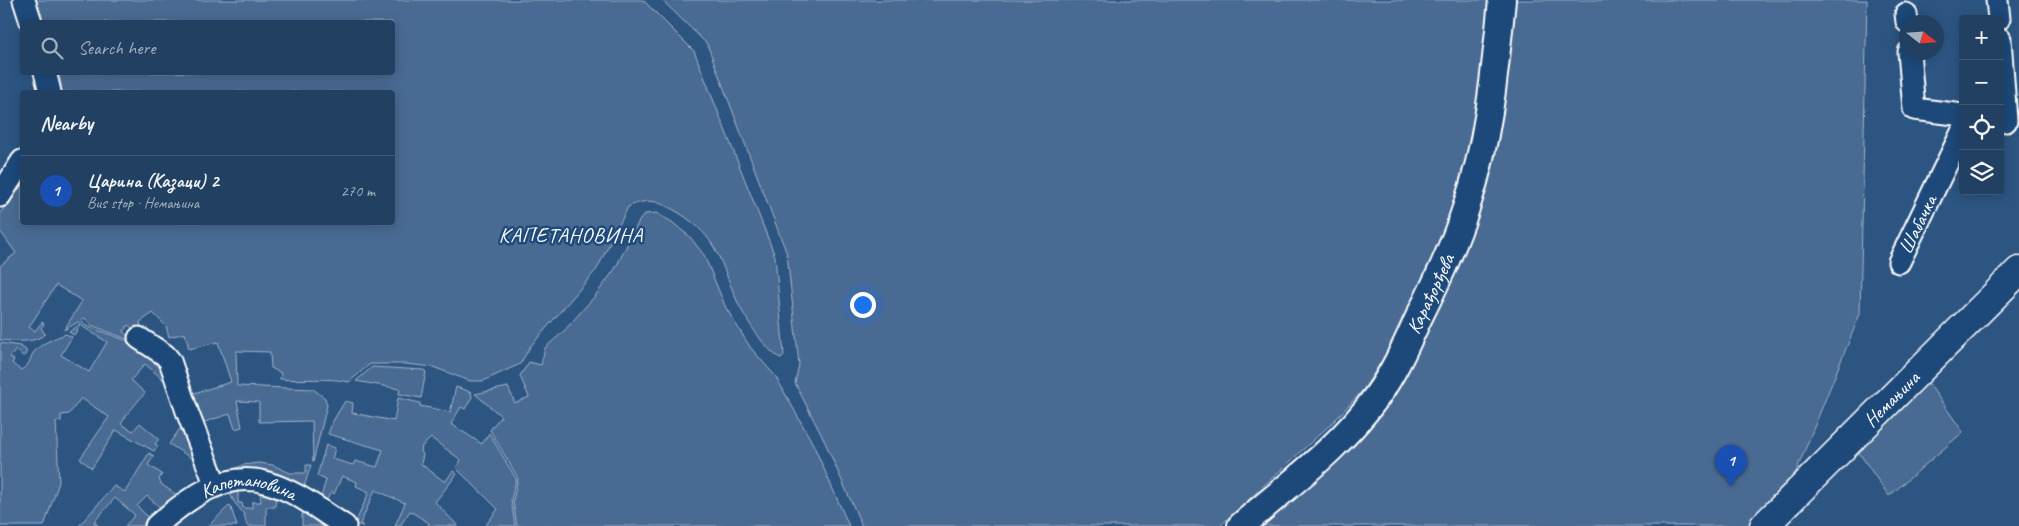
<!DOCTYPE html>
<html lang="en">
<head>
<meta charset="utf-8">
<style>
  body { margin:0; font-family:Caveat,sans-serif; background:#2d4b6b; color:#f1f3f6 }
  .controls { position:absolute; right:15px; top:15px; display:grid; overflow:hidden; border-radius:5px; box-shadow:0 2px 12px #0003 }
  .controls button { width:45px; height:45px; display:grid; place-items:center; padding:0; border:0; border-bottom:1px solid #3e5977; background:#214062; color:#f1f3f6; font:25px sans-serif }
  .compass { position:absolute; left:1899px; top:15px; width:45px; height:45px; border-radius:50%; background:#214062; box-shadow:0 2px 12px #0003; rotate:107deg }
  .you { position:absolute; left:862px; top:304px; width:18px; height:18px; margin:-12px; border:4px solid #fff; border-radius:50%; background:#1a73e8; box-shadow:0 0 0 8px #1a73e833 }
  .badge { display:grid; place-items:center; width:32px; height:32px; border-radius:50%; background:#8bbbb9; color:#fff; font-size:16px; font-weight:700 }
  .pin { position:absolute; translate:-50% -41px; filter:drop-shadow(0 1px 2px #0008) }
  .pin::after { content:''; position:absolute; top:26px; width:18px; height:15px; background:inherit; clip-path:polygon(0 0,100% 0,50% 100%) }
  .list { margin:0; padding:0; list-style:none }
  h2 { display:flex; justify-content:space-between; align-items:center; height:65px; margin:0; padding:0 20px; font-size:21px }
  h2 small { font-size:16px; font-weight:400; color:#a2afbe }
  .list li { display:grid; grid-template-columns:32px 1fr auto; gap:15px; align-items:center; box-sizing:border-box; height:70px; padding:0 20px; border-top:1px solid #3e5977 }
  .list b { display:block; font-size:19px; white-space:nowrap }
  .list p { margin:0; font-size:16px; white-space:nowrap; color:#a2afbe }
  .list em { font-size:16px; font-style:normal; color:#a2afbe }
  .icon { flex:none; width:28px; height:28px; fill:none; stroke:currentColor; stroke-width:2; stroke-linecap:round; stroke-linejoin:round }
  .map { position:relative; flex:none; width:2019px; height:526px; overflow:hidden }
  .search { position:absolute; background:#214062; box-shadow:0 2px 12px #0003; left:20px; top:20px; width:375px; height:55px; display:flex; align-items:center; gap:12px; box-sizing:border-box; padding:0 18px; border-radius:5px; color:#a2afbe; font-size:19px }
  .panel { position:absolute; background:#214062; box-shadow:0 2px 12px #0003; left:20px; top:90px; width:375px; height:135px; border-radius:5px }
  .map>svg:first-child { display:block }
  .green { fill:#486b92; stroke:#a4b5c8 }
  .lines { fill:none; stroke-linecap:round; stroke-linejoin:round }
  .minor-casing { stroke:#fff; stroke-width:25 }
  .tertiary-casing { stroke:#fff; stroke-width:30 }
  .secondary-casing { stroke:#fff; stroke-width:31 }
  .minor { stroke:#1f4a7a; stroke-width:21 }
  .tertiary { stroke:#1f4a7a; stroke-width:26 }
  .secondary { stroke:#1f4a7a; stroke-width:28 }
  .labels { text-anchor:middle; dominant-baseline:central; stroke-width:5; stroke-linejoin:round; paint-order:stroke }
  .street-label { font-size:20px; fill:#fff; stroke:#1f4a7a }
  .neighbourhood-label { font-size:21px; letter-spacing:1px; fill:#fff; stroke:#1f4a7a }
</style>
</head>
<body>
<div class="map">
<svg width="2019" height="526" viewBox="0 0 2019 526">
  <rect width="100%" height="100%" fill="#2c5582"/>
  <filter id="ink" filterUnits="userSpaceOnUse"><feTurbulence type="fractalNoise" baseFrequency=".02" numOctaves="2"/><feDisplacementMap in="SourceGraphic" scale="10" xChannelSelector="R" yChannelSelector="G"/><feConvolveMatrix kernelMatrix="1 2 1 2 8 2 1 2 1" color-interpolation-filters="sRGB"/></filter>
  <g filter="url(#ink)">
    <g class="green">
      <path d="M36,0H643L694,51L775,256L784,355L781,358C768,354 745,318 739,305C730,287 725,267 715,249C706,232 690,219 674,210C655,200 648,198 628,207L597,269L530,347L520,364L483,381H470L433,367L406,364H370L349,382C328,377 302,381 280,379L281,373L271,368L270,352L236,351L237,386L313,389L325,398L327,405L313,462L312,421L259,422V402L237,401L242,427L235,429L230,414L201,423L191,394L231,382L218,342L189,349L185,333L169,337L166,326L153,313L140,322L141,327L139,333L128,325L123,332L137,343L91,325L85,318L64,330L82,301L56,285L29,327L35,331L42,322L44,324L41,328L45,334C34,344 14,341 0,340V266L16,253L0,231V213L22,185V222H392V92H62L59,73L392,72V22H43Z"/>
      <polygon points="662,0 1494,0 1488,60 1468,150 1449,216 1403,328 1363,390 1334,421 1220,526 862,526 824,440 795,383 799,364 787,254 707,44"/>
      <polygon points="1515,0 1867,0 1860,314 1789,489 1748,526 1261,526 1415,354"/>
      <polygon points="656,213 672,222 690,237 704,255 726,308 750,347 776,377 813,444 849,526 517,526 513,501 518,478 490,430 501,416 475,394 508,387 515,403 529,397 520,376 529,362 541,365 545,348 564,331 595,296 615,269 639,221 645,214"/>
      <path d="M83,322L86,326L125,340L161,361L172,387L145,364L131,380L145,393L128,413L121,424L133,431L140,423L159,439L155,444L158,446L154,451L116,430L92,468L80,459L109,417L81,398L69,414L61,415V421L56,422L59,482L44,526H0V343L20,346L26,350V354L23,356L16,350L10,357L14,360L12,363L20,370C28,367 29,363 32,355C38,344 55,338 66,334L72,337L61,355L89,372L107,342L80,325L74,335L69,332Z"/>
      <polygon points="372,367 424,370 426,372 421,398 399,394 400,389 356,381"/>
      <polygon points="1927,381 1963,432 1889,496 1855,447"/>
      <polygon points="456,387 471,392 472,397 465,409 461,407 451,424 482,444 489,433 516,479 511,500 515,526 485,526 498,509 456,468 461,460 431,438 422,446 421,452 423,454 421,464 445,482 453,471 457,474 435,502 458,526 428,526 429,523 410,511 400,526 395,526 405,503 375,490 360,524 363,526 355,524 369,492 356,486 357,482 342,476 334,494 331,492 326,501 321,497 326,480 317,476 326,445 335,448 332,459 353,465 355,461 377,467 383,450 328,434 333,421 345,401 353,403 352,413 394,421 398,398 420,403 420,406 450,412"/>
      <polygon points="184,423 201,464 169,444"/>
      <polygon points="149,453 154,456 148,465 162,474 159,479 161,484 178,496 162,509 147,496 137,506 151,520 145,526 125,526 135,515 115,498 94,522 99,526 79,526 114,486 125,492"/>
      <polygon points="258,463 273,465 290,473 306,473 306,465 311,465 304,487 279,476 227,472 243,465"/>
      <polygon points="238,488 238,503 242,503 243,508 252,508 252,502 261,502 260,488 276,492 275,507 266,507 266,526 247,526 244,514 234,502 228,489"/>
      <polygon points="230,505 237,526 208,526"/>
      <polygon points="306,509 334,526 302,526 302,514"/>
    </g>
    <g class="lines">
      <g class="minor-casing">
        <g id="minor">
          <polyline points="24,0 31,22"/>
          <polyline points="1997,0 1999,19"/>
          <polyline points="1906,14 1907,22"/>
          <polyline points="2000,39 2006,121"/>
          <polyline points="1909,52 1914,109 1963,115"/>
          <polyline points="45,72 50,92"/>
          <polyline points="0,196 22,161"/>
          <path id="s1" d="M1899,262L1963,130"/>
          <polyline points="139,338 165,355 170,361 188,414 216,486"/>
          <path id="s2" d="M156,526C186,500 225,469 268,483C296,491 321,511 345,526"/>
        </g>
      </g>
      <g class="tertiary-casing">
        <g id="tertiary">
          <path id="s3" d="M1241,526C1288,485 1341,447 1377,396C1394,372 1406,345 1418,319C1436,283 1454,246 1466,208C1489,141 1495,70 1502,0"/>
        </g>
      </g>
      <g class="secondary-casing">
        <g id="secondary">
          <path id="s4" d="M1764,526L2019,271"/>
        </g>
      </g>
      <use href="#minor" class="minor"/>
      <use href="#tertiary" class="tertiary"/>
      <use href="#secondary" class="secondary"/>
    </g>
  </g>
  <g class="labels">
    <g class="street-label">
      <text stroke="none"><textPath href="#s1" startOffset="42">Шабачка</textPath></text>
      <text stroke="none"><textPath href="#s3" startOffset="304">Карађорђева</textPath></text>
      <text stroke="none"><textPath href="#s4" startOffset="180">Немањина</textPath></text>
      <text stroke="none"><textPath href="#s2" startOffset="106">Капетановина</textPath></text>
    </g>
    <g class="neighbourhood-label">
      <text x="571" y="235">КАПЕТАНОВИНА</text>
    </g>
  </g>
</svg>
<div class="controls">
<button>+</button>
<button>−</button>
<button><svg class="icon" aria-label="locate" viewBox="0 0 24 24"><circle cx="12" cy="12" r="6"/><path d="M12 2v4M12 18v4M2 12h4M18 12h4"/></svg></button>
<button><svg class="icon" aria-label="layers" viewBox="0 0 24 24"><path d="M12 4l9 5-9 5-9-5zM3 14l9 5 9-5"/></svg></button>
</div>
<svg class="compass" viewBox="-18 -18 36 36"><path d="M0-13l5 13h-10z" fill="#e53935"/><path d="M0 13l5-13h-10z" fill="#a2afbe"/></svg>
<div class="you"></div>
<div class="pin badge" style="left:1731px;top:486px;background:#1a4fb4">1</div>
<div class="search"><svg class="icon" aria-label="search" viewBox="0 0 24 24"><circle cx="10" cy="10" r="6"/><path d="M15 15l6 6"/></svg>Search here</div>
<section class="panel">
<h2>Nearby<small></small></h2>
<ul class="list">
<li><span class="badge" style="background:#1a4fb4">1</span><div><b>Царина (Казаци) 2</b><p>Bus stop · Немањина</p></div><em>270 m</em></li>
</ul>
</section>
</div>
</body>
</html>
